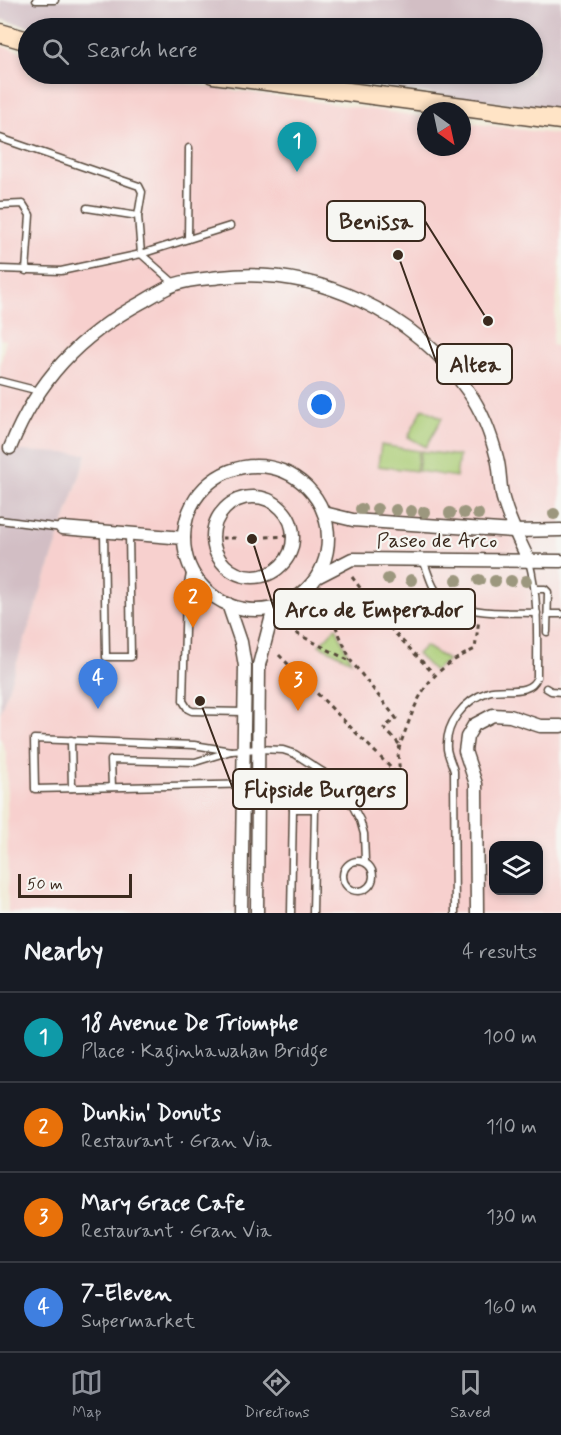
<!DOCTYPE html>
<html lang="en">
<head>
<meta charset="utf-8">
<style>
  body { margin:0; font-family:Mynerve,sans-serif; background:#242831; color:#f1f3f6 }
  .controls { position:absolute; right:18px; bottom:18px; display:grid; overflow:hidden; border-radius:12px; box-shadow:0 3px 9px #0003 }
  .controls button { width:54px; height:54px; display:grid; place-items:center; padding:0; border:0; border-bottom:2px solid #363941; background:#171b24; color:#f1f3f6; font:30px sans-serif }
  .compass { position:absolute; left:417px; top:102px; width:54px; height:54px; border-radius:50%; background:#171b24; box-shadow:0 3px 9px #0003; rotate:147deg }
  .scale { position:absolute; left:18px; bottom:15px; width:114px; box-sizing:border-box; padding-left:6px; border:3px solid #3b2a1e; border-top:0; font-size:16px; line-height:21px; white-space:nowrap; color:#3b2a1e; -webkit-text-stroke:4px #f6f6f2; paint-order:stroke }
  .you { position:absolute; left:322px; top:405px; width:21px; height:21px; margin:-15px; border:4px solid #fff; border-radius:50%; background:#1a73e8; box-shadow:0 0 0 9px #1a73e833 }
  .badge { display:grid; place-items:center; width:39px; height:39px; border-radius:50%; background:#8c9099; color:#fff; font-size:20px; font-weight:700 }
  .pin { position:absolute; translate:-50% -50px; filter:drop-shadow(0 2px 3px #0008) }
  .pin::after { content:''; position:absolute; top:32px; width:21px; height:18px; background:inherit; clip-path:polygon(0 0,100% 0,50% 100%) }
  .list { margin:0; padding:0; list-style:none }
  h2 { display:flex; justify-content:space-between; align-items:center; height:78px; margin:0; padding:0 24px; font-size:26px }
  h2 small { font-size:20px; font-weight:400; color:#9ea1a6 }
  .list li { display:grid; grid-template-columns:39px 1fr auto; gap:18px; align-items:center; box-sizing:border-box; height:90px; padding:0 24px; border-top:2px solid #363941 }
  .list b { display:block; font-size:22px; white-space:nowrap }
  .list p { margin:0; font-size:20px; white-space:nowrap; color:#9ea1a6 }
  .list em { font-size:20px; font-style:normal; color:#9ea1a6 }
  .icon { flex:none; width:33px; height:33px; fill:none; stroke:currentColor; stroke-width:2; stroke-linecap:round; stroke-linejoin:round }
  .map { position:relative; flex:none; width:561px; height:913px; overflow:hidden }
  .search { position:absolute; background:#171b24; box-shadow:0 3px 9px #0003; left:18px; right:18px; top:18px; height:66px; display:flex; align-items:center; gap:15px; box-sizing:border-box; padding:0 21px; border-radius:33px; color:#9ea1a6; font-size:22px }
  .sheet { height:438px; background:#171b24 }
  nav { display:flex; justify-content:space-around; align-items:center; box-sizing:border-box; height:84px; border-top:2px solid #363941; background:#171b24; font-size:16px; color:#9ea1a6 }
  nav a { display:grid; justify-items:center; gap:3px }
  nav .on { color:#8c9099 }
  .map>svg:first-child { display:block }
  .built { fill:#f7d0ce; fill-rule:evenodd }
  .industrial { fill:#d2bec4 }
  .green { fill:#aacc75; stroke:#727b4a; stroke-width:1.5 }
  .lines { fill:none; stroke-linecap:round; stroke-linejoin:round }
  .lane-casing { stroke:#56473a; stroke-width:9 }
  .street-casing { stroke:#56473a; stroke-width:15 }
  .secondary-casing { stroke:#56473a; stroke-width:21 }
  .path { stroke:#56473a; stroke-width:3; stroke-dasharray:4.5 4.5; stroke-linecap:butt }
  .lane { stroke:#fff; stroke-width:6 }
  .street { stroke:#fff; stroke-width:12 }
  .secondary { stroke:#ffe4c6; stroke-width:18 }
  .tree { fill:#9c977e }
  .labels { text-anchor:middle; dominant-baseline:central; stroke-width:4.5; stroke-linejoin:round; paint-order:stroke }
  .street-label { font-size:21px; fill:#3b2a1e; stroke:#f6f6f2 }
  .leader { fill:none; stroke:#3b2a1e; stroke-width:2 }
  .callout-dot { fill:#3b2a1e; stroke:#f6f6f2; stroke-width:2 }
  .callout { fill:#f6f6f2; stroke:#3b2a1e; stroke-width:2 }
  .callout-label { font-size:22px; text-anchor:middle; font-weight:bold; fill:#3b2a1e }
</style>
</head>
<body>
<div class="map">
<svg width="561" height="913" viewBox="0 0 561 913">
  <rect width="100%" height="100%" fill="#f6f6f2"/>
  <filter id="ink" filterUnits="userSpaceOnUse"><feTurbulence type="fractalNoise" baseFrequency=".0167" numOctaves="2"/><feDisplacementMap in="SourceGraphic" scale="12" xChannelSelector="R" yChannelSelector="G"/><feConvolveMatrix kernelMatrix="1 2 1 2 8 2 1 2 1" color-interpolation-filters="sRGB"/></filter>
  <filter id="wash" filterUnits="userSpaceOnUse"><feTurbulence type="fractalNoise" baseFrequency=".008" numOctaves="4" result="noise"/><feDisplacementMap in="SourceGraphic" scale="24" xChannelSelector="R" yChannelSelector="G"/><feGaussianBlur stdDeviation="1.35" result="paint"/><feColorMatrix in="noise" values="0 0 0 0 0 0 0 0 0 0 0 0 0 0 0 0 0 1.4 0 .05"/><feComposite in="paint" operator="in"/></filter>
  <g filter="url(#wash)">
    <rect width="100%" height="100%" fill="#f1ebd8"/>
    <path class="built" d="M0,46L28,53V74H116L426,117V147H462V122L561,135V251L552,345L561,347V913H8L7,755L0,737V713L87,455L0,450V367L6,340L0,339ZM494,846H538V890H494Z"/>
    <g class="industrial">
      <polygon points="0,0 561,0 561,111 285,74 532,74 532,28 36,28 0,19"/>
      <polygon points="0,450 87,454 0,713"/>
    </g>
    <g class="green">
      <polygon points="423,408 442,418 426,447 408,437"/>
      <polygon points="381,445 419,451 416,471 378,466"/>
      <polygon points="421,451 459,456 456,477 418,471"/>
      <polygon points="336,627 351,661 319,645"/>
      <polygon points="425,646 448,660 434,671 417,654"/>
    </g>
  </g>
  <g filter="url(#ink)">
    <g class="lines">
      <g class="lane-casing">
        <g id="lane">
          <polyline points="36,0 55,0"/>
          <polyline points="0,138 139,186 142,192 138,216"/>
          <polyline points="0,205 23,204 30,215 26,271"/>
          <polyline points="87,208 138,216 141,254 230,226"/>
          <polyline points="188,239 189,148"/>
          <polyline points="0,269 61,271 141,254 175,284"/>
          <polyline points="0,381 39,391"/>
          <polyline points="0,520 62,528"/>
          <polyline points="104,532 106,657 131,657 129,534"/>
          <path d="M423,561C428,570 431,588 439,594C465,617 505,612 537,613"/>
          <polyline points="191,569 186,594 183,701 188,709 192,711 244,712"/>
          <polyline points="536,589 545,589 548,592 547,632"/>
          <polyline points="549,614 561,614"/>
          <polyline points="546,688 551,691 561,692"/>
          <polyline points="71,740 72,788"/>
          <polyline points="231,751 194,745 34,739 35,789 258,784"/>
          <polyline points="112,787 111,760 195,762 231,751 258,749 283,750 295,754 323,772 335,783 351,803 360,820 364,834 365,861"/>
          <polyline points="293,809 323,772"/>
          <circle cx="358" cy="876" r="15"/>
          <polyline points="291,913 293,809 315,809"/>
          <polyline points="313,913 315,809 335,783"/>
          <path d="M455,913L454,771C452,764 448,756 447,749C445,724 464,700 488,692C503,687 530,697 537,677C537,638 539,599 529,561"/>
        </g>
      </g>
      <g class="street-casing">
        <g id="street">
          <path d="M10,448C38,379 79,336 144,301C154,295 165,288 176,284C191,279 206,279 221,277C317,266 413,312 468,391C482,411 491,434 497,458C501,472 499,488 504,502C510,523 520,542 529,561"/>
          <circle cx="256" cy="538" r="72"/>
          <circle cx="253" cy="537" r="40"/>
          <polyline points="324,513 353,520 514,531 561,530"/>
          <polyline points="62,528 184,538"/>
          <polyline points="317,577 352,559 561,561"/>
          <polyline points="228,604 241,642 245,666 241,913"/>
          <polyline points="257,913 259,665 274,608"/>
          <polyline points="477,913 476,784 465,751 467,737 474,725 493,715 510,716 540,726 561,726"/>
        </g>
      </g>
      <g class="secondary-casing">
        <g id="secondary">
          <polyline points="0,33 28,41"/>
          <polyline points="213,74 561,120"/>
        </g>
      </g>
      <g class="path">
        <polyline points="266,537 293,536"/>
        <polyline points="213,538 239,538"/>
        <polyline points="352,577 390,628 434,674"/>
        <polyline points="321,593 351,661 396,718 384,728 400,745"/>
        <polyline points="288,629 350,661"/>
        <polyline points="279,655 398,775"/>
        <path d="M363,803L400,776L398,753L400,745C419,695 424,673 475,649L479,619"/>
      </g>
      <use href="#lane" class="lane"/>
      <use href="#street" class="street"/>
      <use href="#secondary" class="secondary"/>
    </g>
    <g class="tree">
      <circle cx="361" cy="509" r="6"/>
      <circle cx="377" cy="509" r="6"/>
      <circle cx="396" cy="510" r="6"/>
      <circle cx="411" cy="511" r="6"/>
      <circle cx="424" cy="512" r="6"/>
      <circle cx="450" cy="513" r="6"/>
      <circle cx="464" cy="513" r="6"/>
      <circle cx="478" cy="514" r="6"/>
      <circle cx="554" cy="514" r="6"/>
      <circle cx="388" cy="579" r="6"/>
      <circle cx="411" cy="580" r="6"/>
      <circle cx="457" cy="580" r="6"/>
      <circle cx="479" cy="580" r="6"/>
      <circle cx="495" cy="581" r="6"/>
      <circle cx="511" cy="581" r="6"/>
      <circle cx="526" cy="581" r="6"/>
    </g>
  </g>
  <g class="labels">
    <g class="street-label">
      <text x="437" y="541">Paseo de Arco</text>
    </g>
  </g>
  <path class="leader" d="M488 321L425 221M398 255L437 364M252 539L274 609M200 701L233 789"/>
  <g class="callout-dot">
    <circle cx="488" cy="321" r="6"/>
    <circle cx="398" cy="255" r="6"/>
    <circle cx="252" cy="539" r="6"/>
    <circle cx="200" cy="701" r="6"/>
  </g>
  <g class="callout">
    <rect x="327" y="201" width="98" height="40" rx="6"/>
    <rect x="437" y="344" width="75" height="40" rx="6"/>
    <rect x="274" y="589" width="201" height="40" rx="6"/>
    <rect x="233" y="769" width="174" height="40" rx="6"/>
  </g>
  <g class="callout-label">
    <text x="376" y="229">Benissa</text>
    <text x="475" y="372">Altea</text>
    <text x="374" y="617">Arco de Emperador</text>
    <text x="320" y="797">Flipside Burgers</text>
  </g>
</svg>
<div class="controls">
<button><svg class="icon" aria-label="layers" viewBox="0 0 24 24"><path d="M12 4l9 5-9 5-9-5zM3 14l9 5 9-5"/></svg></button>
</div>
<svg class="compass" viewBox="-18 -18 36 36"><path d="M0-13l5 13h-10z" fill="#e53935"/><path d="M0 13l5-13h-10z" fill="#9ea1a6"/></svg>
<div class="scale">50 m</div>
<div class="you"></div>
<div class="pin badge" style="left:297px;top:172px;background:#0f9aa8">1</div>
<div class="pin badge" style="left:193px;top:628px;background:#e8710a">2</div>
<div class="pin badge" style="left:298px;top:711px;background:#e8710a">3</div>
<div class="pin badge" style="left:98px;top:709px;background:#3f7fe0">4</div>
<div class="search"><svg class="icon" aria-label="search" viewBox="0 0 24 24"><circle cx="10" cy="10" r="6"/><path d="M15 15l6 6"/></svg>Search here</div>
</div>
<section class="sheet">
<h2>Nearby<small>4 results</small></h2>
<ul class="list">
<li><span class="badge" style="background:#0f9aa8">1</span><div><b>18 Avenue De Triomphe</b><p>Place · Kaginhawahan Bridge</p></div><em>100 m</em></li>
<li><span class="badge" style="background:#e8710a">2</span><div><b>Dunkin' Donuts</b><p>Restaurant · Gran Via</p></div><em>110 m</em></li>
<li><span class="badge" style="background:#e8710a">3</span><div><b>Mary Grace Cafe</b><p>Restaurant · Gran Via</p></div><em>130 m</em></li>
<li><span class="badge" style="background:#3f7fe0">4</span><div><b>7-Eleven</b><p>Supermarket</p></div><em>160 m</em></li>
</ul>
</section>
<nav>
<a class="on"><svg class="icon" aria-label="map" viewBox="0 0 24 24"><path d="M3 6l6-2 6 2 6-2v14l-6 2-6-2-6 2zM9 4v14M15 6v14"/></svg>Map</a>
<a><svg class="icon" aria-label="directions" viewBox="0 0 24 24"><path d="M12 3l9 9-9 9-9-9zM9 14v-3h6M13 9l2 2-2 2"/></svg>Directions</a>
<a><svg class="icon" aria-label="saved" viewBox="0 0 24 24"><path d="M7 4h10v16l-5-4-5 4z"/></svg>Saved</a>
</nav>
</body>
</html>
